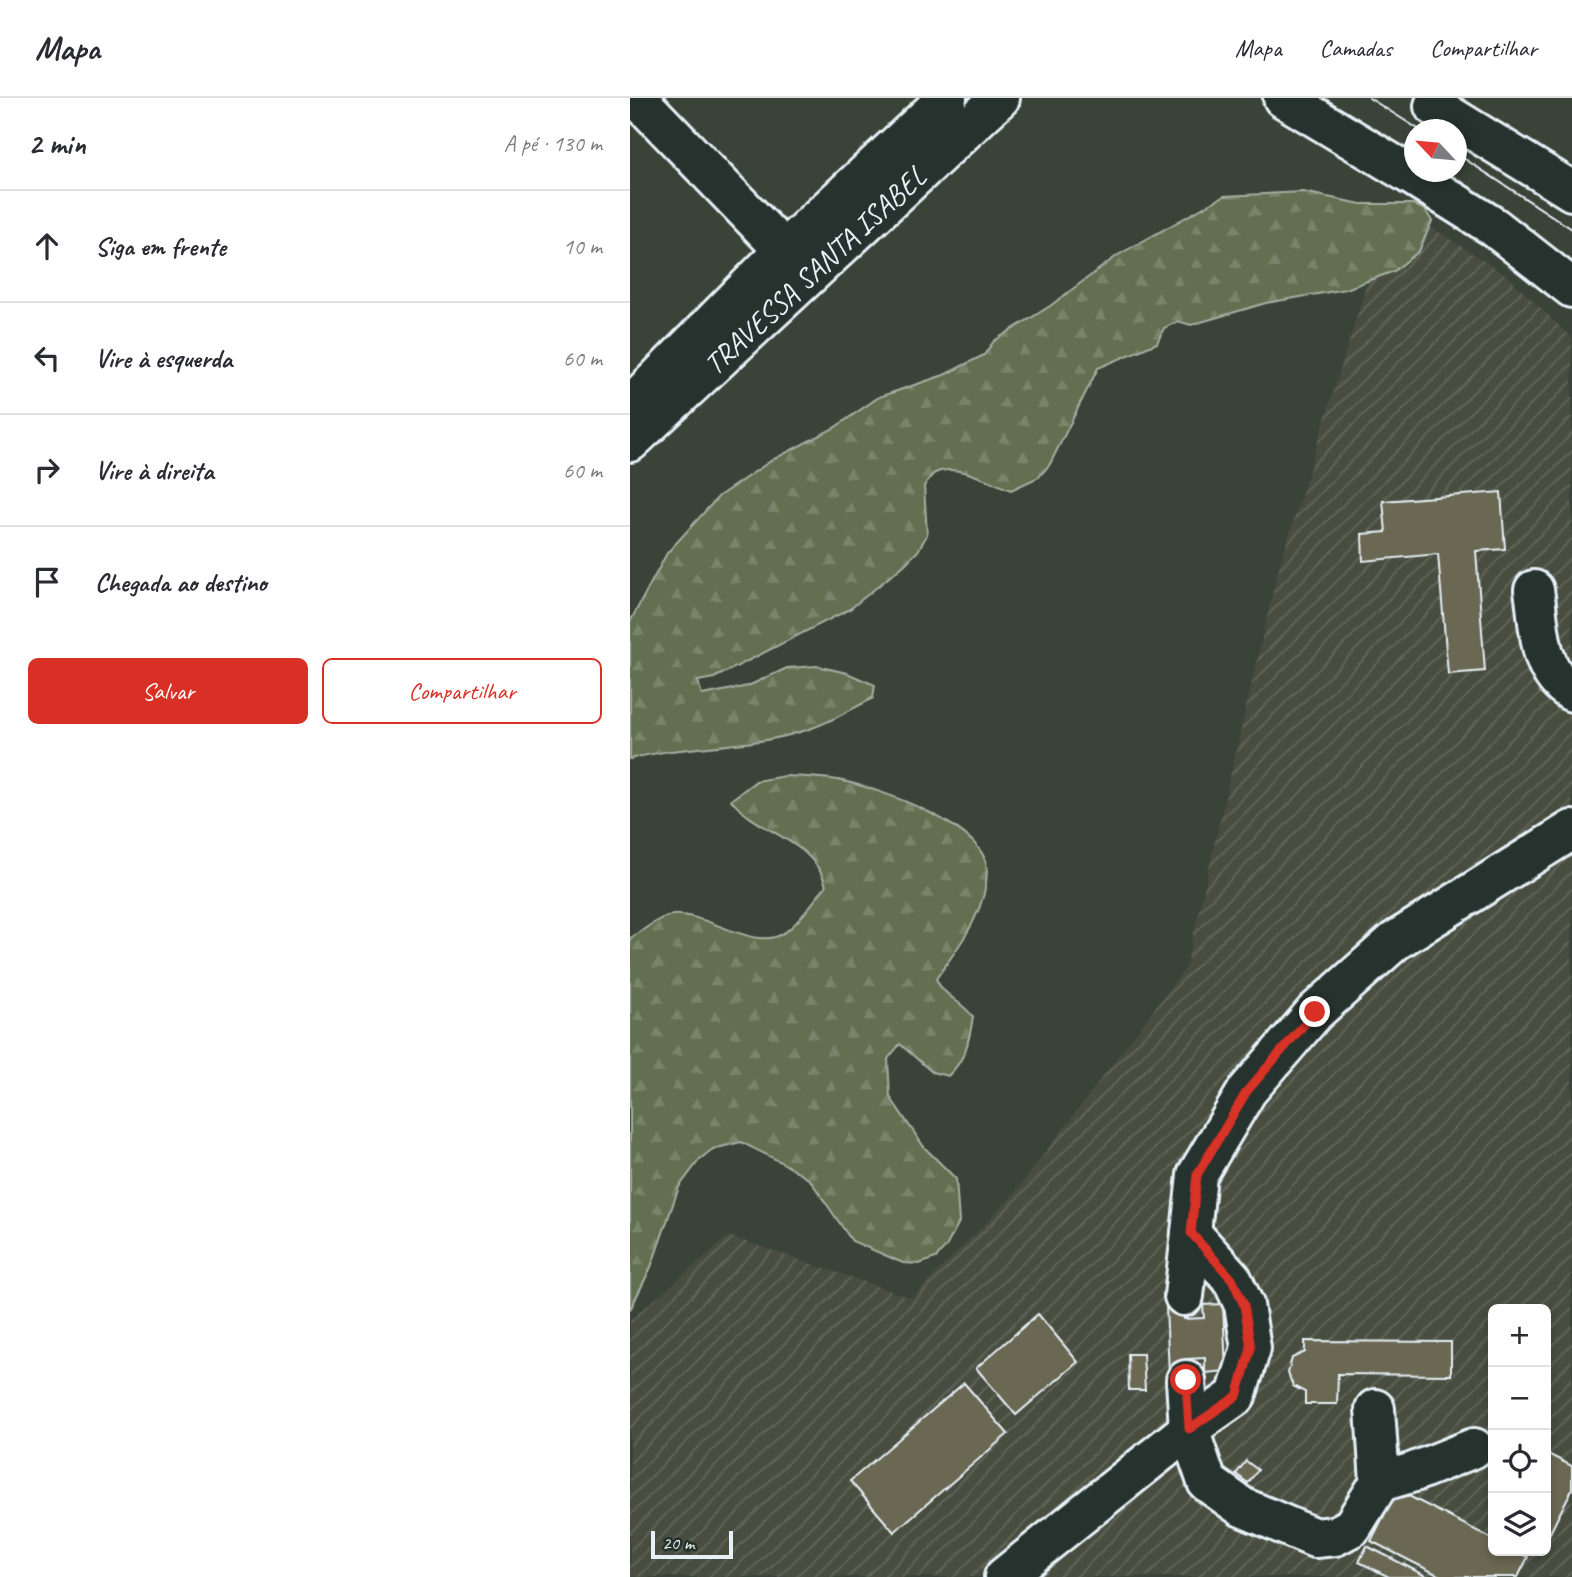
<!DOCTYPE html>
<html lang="pt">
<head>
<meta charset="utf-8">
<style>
  body { margin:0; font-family:Caveat,sans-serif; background:#f2f2f3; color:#2b2b33 }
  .controls { position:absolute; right:21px; bottom:21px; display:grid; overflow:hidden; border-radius:10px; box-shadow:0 4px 10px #0003 }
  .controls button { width:63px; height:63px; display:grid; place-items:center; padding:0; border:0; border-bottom:2px solid #e1e1e2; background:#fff; color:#2b2b33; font:35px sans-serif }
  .compass { position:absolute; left:774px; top:21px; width:63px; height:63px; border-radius:50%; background:#fff; box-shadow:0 4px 10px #0003; rotate:296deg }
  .scale { position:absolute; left:21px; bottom:18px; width:82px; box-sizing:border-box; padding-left:7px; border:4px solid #e8f1f8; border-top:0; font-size:19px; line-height:24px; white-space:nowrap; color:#e8f1f8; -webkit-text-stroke:5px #26332d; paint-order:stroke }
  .stop { position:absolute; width:21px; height:21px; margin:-16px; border:5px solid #d93025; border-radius:50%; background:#fff }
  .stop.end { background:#d93025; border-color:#fff; box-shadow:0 2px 7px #0008 }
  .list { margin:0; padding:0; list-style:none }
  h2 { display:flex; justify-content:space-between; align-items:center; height:91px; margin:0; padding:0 28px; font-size:30px }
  h2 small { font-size:23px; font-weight:400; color:#7c7c81 }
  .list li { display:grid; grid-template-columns:46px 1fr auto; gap:21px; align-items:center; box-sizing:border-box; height:112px; padding:0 28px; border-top:2px solid #e1e1e2 }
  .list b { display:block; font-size:26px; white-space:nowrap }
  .list em { font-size:23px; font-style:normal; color:#7c7c81 }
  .actions { display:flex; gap:14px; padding:21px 28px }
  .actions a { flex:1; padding:16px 0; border:2px solid #d93025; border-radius:10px; text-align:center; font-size:24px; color:#d93025 }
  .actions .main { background:#d93025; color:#fff }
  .icon { flex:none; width:38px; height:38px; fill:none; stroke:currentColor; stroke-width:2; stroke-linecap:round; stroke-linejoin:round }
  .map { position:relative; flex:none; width:942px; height:1479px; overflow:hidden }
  header { display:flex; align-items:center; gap:42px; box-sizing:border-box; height:98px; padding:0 35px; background:#fff; border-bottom:2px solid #e1e1e2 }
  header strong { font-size:33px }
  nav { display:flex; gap:38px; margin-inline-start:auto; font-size:24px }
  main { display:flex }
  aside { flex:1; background:#fff }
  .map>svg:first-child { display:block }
  .industrial { fill:url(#industrial-furrows); fill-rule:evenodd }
  .forest { fill:url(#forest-firs); stroke:#a5b0a4; stroke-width:2 }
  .building { fill:#6a6853; stroke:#e8f1f8; stroke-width:2 }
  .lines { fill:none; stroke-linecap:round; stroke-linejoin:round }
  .minor-casing { stroke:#e8f1f8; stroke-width:44 }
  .major-casing { stroke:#e8f1f8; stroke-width:44 }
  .minor { stroke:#26332d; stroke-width:38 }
  .major { stroke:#26332d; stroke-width:38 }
  .tram { stroke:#e8f1f8; stroke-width:2 }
  .route { stroke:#d93025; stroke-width:9 }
  .labels { text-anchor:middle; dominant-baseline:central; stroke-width:7; stroke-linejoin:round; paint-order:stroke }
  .street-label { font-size:30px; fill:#e8f1f8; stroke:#26332d }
</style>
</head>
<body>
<header>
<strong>Mapa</strong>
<nav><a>Mapa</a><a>Camadas</a><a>Compartilhar</a></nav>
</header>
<main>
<aside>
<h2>2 min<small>A pé · 130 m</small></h2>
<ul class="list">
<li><svg class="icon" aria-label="ahead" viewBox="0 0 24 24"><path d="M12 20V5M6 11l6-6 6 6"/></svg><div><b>Siga em frente</b></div><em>10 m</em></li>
<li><svg class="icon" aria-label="left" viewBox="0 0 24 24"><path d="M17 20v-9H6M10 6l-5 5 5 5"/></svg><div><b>Vire à esquerda</b></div><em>60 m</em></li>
<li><svg class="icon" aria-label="right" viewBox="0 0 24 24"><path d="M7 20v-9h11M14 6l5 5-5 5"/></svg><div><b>Vire à direita</b></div><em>60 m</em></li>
<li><svg class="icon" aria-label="arrive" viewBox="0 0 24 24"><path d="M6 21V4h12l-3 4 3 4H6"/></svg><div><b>Chegada ao destino</b></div></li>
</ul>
<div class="actions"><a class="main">Salvar</a><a>Compartilhar</a></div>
</aside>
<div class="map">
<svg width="942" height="1479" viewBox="0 0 942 1479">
  <defs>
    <pattern id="industrial-furrows" width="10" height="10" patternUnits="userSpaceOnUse" patternTransform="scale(1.75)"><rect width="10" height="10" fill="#484e40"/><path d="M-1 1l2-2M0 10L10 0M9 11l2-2" fill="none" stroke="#62685c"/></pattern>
    <pattern id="forest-firs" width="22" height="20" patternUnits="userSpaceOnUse" patternTransform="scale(1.75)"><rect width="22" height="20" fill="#627051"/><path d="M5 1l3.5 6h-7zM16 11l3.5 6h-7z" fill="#78856b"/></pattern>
  </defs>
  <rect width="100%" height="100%" fill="#3a4338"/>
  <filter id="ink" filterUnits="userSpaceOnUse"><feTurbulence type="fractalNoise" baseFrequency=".0143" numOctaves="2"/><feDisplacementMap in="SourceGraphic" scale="14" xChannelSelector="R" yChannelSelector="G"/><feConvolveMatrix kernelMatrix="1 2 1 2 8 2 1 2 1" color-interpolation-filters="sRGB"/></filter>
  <g filter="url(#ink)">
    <path class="industrial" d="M762,104L876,177L942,240V1479H0V1222L99,1138L282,1200L383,1097L556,869L647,476ZM863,1211H916V1453H863Z"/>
    <g class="forest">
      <path d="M673,94L731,106H783L795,112L802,123L789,153L764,173L716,191L636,205L561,227L548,223L534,230L527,245L468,270L420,366L409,379L381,392C361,385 326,364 305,375C301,377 297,384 294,388L297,437L288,453L274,467L220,511L84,580L68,583L72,597L118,588L157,570L187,568L217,575L245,587L243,600C220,612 196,627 170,634C115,651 56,646 0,661V524L37,455L89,398L142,362L204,330L249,299L314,277L354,257L364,243L420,208L488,157L594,98Z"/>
      <path d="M155,678C175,679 194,679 213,683C249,691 357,728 357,772C357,814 328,849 306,881C314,899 332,903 343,919C339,943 336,961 318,978L302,974L270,946L258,961L260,999L294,1049L326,1081L329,1124L316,1149L306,1160L289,1166L273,1165L222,1143L180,1082L151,1064L111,1044L83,1051L70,1061L49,1089L21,1169L0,1212V840C12,834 29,818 43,817C76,814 124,853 152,836C168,827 183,803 196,788C184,741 128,736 101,702L126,683Z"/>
    </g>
    <g class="building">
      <polygon points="871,394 875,451 846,453 855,573 818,576 808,456 733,463 732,436 756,434 753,403"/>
      <polygon points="593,1206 596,1273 575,1275 575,1260 557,1261 558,1275 539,1276 536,1209 554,1208 554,1221 574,1220 573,1207"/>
      <polygon points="408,1216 448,1264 386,1317 346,1270"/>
      <polygon points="675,1243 821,1244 821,1277 708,1276 707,1306 675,1306 675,1294 663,1288 658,1275 662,1260 675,1254"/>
      <polygon points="498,1256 513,1256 515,1292 499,1292"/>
      <polygon points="334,1285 378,1336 264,1434 220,1383"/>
      <polygon points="916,1355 942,1368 942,1391 916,1443"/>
      <polygon points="616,1363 628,1372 618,1385 606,1376"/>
      <polygon points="767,1392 863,1441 863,1453 886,1453 898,1459 888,1479 812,1479 741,1443"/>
      <polygon points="737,1448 798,1479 759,1479 729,1464"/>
    </g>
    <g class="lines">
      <g class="minor-casing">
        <g id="minor">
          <polyline points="7,0 170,169"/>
          <polyline points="653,0 781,77"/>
          <polyline points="0,308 154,152 317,0"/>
          <path id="s1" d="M0,344L370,0"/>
          <path d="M904,492C910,529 907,573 942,594"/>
          <polyline points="554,1198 561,1135"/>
          <polyline points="556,1282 559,1331 577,1384 612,1409 685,1440 705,1438 722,1429 750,1384 745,1311"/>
          <polyline points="750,1384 784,1374 844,1350"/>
          <polyline points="374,1479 559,1331 606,1298 621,1250 614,1207 602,1181 561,1135 567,1077 617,993 685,914 765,843 942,732"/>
        </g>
      </g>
      <g class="major-casing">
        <g id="major">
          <polyline points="804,8 942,93"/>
          <polyline points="785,70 781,77 864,129 942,190"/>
        </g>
      </g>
      <use href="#minor" class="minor"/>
      <use href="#major" class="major"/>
      <g class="tram">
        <polyline points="739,0 790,32"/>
        <polyline points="827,56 942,131"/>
      </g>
    </g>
  </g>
  <g class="lines" filter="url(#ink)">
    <polyline class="route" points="556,1282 559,1331 607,1298 621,1250 614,1207 602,1181 561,1135 567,1077 617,993 685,914"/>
  </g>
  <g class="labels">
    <g class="street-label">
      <text stroke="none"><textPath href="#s1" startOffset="252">TRAVESSA SANTA ISABEL</textPath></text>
    </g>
  </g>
</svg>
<div class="controls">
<button>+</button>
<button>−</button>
<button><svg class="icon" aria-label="locate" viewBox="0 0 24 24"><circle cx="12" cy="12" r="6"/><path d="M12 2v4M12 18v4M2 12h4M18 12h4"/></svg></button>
<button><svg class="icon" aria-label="layers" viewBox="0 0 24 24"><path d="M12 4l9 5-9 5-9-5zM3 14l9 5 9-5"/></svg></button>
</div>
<svg class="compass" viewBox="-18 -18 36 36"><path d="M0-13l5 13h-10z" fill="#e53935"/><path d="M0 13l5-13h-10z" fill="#7c7c81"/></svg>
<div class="scale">20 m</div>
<div class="stop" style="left:556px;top:1282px"></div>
<div class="stop end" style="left:685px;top:914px"></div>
</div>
</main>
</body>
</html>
